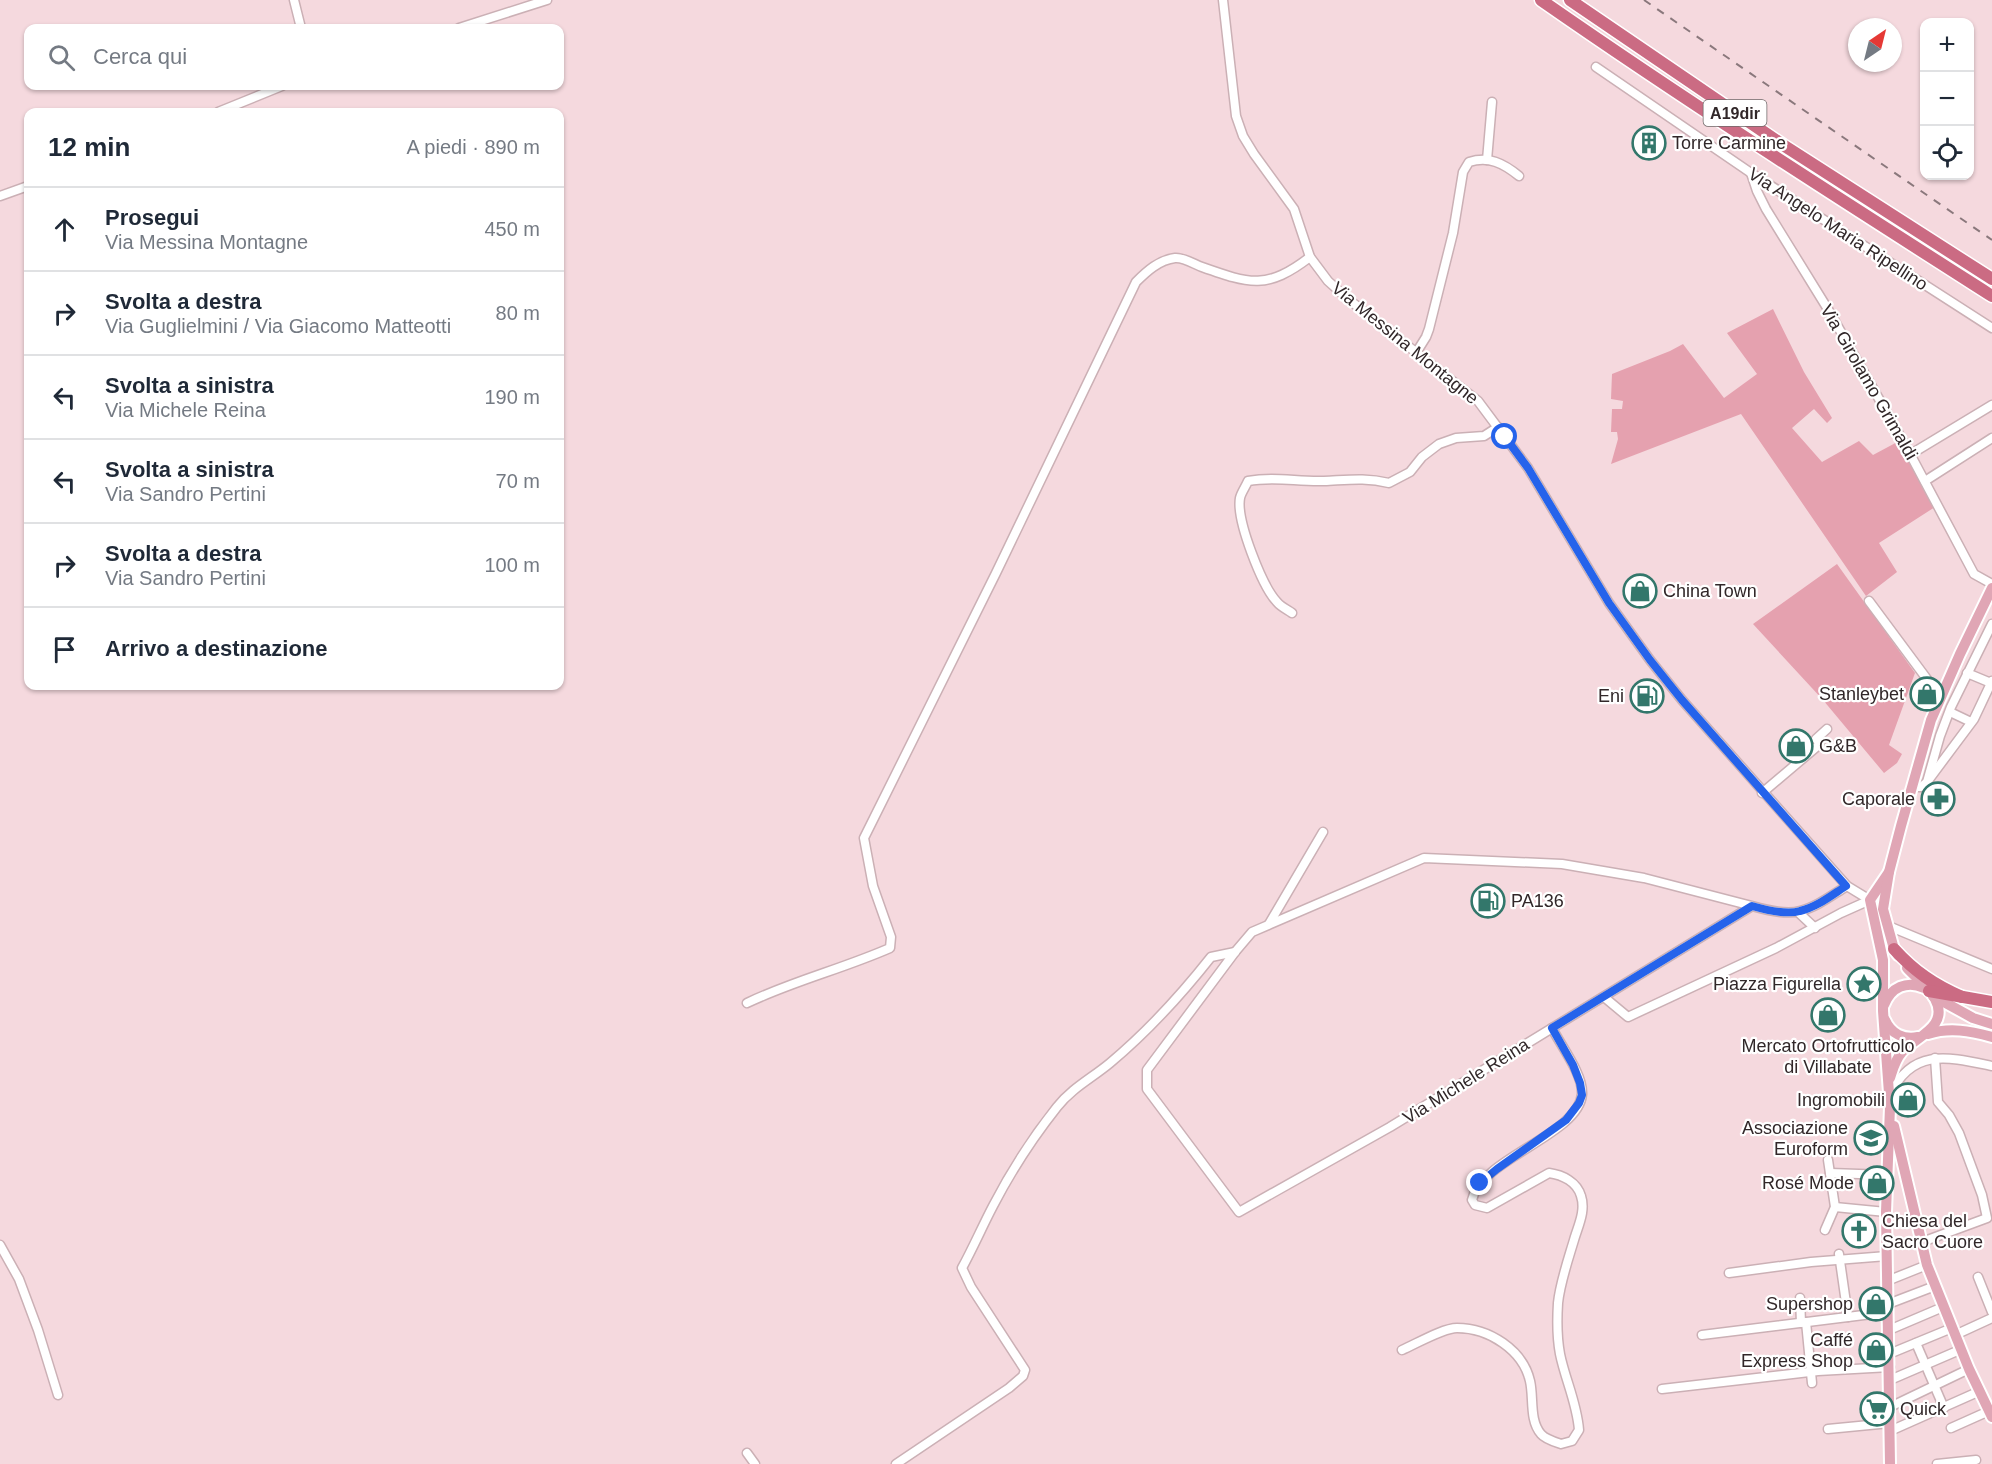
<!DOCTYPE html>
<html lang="it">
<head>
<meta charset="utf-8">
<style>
  body { margin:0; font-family:Arial,sans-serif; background:#f6f6f7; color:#1f2937 }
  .controls { position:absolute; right:18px; top:18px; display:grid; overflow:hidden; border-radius:12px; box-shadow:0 2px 4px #0004 }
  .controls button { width:54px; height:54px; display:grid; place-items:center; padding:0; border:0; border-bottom:2px solid #e0e1e3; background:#fff; color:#1f2937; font:30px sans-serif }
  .compass { position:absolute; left:1848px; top:18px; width:54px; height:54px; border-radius:50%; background:#fff; box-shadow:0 2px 4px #0004; rotate:35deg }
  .stop { position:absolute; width:18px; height:18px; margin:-14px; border:4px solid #2563eb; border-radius:50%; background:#fff }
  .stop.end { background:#2563eb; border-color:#fff; box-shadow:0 2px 6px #0008 }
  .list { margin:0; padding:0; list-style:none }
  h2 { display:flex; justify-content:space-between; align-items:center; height:78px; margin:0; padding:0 24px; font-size:26px }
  h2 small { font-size:20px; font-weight:400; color:#747a83 }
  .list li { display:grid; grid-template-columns:39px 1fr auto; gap:18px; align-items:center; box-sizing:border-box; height:84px; padding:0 24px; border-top:2px solid #e0e1e3 }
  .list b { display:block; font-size:22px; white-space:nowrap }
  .list p { margin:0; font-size:20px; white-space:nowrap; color:#747a83 }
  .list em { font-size:20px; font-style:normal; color:#747a83 }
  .icon { flex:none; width:33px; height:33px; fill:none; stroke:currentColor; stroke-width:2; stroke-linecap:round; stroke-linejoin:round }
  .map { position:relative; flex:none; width:1992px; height:1464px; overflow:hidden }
  .search { position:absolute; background:#fff; box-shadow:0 2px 4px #0004; left:24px; top:24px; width:540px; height:66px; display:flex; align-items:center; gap:15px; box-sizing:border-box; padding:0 21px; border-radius:12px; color:#747a83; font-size:22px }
  .panel { position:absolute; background:#fff; box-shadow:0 2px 4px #0004; left:24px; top:108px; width:540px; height:582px; border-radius:12px }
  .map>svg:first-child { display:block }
  .green { fill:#e5a1af }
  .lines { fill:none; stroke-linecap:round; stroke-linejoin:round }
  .minor-casing { stroke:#cbb0b5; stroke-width:11 }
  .major-casing { stroke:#fff; stroke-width:14 }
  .highway-casing { stroke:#fff; stroke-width:15 }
  .minor { stroke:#fff; stroke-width:8 }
  .major { stroke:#e0a6b5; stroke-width:10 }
  .highway { stroke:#cb6b83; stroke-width:12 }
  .rail { stroke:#8a787c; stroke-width:2; stroke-dasharray:8 8; stroke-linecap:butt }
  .route { stroke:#2563eb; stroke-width:8 }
  .labels { text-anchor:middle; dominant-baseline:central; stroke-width:4.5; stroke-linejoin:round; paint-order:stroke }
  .shield { fill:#fff; stroke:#6f6869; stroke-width:1.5 }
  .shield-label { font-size:16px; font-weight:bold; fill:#312729 }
  .poi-label { font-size:18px; fill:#312729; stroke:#fff; text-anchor:end }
  .street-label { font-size:18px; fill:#312729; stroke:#fff }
</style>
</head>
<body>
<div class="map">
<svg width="1992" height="1464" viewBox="0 0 1992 1464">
  <rect width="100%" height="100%" fill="#f5d9de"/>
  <g class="green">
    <polygon points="1773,309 1804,372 1832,418 1827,423 1814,409 1792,428 1822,462 1859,441 1873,455 1901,440 1935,507 1879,543 1897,572 1866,596 1741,414 1611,464 1618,439 1617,432 1611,432 1612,409 1622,409 1623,401 1611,399 1612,374 1670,351 1683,344 1724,398 1757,374 1727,333"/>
    <polygon points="1837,564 1915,673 1889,745 1902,754 1897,763 1884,773 1823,700 1753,624"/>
  </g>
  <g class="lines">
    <g class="minor-casing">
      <g id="minor">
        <polyline points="294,0 301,28"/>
        <polyline points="1223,0 1236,116 1243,136 1254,154 1294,209 1310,257 1328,281 1348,299 1478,401 1528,468 1609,603 1650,660 1682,700 1847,886 1870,900"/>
        <polyline points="459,28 547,0"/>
        <polyline points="1596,67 1751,173 1992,328"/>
        <polyline points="218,112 282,86"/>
        <polyline points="1487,160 1492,102"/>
        <polyline points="1751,173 1757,191 1766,209 1829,311 1908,450 1974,574 1992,584"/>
        <polyline points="0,196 28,186"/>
        <path d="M1416,353L1426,337L1429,329L1453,233L1463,172L1469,162C1489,156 1503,163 1519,176"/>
        <polyline points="1911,454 1992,405"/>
        <polyline points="1925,481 1992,438"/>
        <polyline points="1869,601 1941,698"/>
        <path d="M1292,613C1288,610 1281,607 1277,602C1262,586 1236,520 1240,498C1241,493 1246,486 1248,481C1275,476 1297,482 1324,481C1347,480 1365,477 1389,483L1410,472L1422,457L1439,444L1456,438L1484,436L1498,427"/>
        <polyline points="1967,673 1991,683"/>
        <polyline points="1950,712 1971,722"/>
        <polyline points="1927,782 1940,736 1951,707 1992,624"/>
        <polyline points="1911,787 1921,787 1927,782 1974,719 1992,681"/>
        <polyline points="1762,793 1820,744 1816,739 1827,729"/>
        <path d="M1752,906L1390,1127L1239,1212L1147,1089V1070L1235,952L1252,932L1424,858L1562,864L1644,878L1752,906C1766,910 1786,915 1800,911C1817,907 1832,895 1847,886"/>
        <polyline points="1798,912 1815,928"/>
        <polyline points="1269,924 1323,832"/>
        <polyline points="1886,925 1992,969"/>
        <polyline points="1604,997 1628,1017 1776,948 1841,913 1870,900"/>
        <path d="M747,1003C793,981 842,969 890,948L891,937L873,886L864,838L996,573L1136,282C1147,271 1159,260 1175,258C1183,257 1194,264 1202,267C1250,284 1267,290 1310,257"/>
        <path d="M1890,1095C1912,1047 1949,1057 1992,1066"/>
        <polyline points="1830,1173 1888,1175"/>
        <polyline points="1835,1207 1886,1212"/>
        <polyline points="1825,1230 1835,1207 1828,1160"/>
        <polyline points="1922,1242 1987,1218 1982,1195 1959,1133 1949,1115 1938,1102 1935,1058"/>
        <polyline points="0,1245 19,1279 38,1330 58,1395"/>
        <polyline points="1839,1254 1848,1317"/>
        <polyline points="1729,1273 1811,1262 1887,1256"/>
        <polyline points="1978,1277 1992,1312"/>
        <polyline points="1887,1281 1927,1265"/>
        <polyline points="1800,1298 1801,1323"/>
        <polyline points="1888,1304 1935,1286"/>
        <polyline points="1806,1322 1812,1383"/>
        <polyline points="1889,1330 1943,1307"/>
        <polyline points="1702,1335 1888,1312"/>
        <polyline points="1955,1335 1992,1318"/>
        <polyline points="1916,1343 1944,1408"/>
        <path d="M1402,1350C1416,1344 1443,1328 1457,1328C1489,1328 1523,1350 1530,1381C1534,1398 1529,1420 1541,1434C1545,1439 1555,1442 1561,1444L1572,1441L1579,1430C1577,1403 1565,1379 1560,1354C1557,1338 1557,1319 1558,1303C1560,1283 1568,1260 1574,1240C1578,1226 1586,1211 1581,1196C1577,1182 1563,1175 1549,1173L1487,1208L1475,1205L1472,1200C1481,1158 1579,1135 1582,1094C1583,1074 1561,1046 1552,1028"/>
        <polyline points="1889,1354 1952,1328"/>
        <polyline points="1890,1380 1962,1349"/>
        <polyline points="1662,1389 1818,1371 1890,1367"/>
        <polyline points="1890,1407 1969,1369"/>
        <polyline points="1951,1428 1989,1411"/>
        <polyline points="1828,1429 1890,1423"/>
        <polyline points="1890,1431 1980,1391"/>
        <polyline points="747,1453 755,1464"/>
        <path d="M896,1464L1009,1388L1023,1376L1025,1370L971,1287L962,1268C973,1248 982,1227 993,1206C1010,1173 1034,1136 1057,1107C1072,1088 1092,1078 1110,1063C1147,1032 1181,995 1211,957L1235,952"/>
        <polyline points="1937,1464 1976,1460"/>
      </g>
    </g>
    <g class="major-casing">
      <g id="major">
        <polyline points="1889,872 1870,900 1883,960 1883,1011 1890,1107 1886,1212 1890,1464"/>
        <polyline points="1898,955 1894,949 1883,909 1889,872 1901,826 1931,720 1960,654 1992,588"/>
        <polyline points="1933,996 1973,1018 1992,1024"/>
        <path d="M1884,1005C1891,987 1907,980 1924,988"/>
        <path d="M1885,1020C1891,1034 1904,1040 1918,1037"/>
        <path d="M1928,1034C1950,1027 1970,1031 1992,1037"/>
        <path d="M1890,1078C1893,1069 1895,1060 1902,1052C1915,1037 1950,1027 1935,999C1929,987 1916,978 1907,968"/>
        <polyline points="1894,1126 1927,1265 1969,1369 1992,1417"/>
      </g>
    </g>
    <g class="highway-casing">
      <g id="highway">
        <path d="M1541,0C1689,103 1840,199 1992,296"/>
        <polyline points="1570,0 1783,145 1992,279"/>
        <path d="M1894,949C1914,971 1934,985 1962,997"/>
        <polyline points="1929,991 1992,1002"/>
      </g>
    </g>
    <use href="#minor" class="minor"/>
    <use href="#major" class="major"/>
    <use href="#highway" class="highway"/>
    <polyline class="rail" points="1644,0 1992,240"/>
  </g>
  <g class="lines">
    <path class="route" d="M1480,1183L1497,1169L1566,1120L1579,1103L1582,1095L1580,1083L1573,1065L1552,1028L1752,906C1766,910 1786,915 1800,911C1817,907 1832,895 1846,886L1682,700L1650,660L1609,603L1528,468L1505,437"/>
  </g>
  <defs>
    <g id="building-ring" transform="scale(1.725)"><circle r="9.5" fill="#fff" stroke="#33776b" stroke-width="1.5"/><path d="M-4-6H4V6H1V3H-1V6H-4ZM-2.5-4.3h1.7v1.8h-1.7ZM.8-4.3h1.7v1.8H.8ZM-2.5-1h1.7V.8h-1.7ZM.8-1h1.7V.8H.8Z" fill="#33776b"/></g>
    <g id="shop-ring" transform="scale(1.725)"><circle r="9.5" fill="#fff" stroke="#33776b" stroke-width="1.5"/><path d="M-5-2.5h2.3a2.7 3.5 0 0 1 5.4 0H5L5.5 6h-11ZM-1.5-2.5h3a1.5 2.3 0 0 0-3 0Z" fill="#33776b"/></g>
    <g id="fuel-ring" transform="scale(1.725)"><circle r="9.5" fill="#fff" stroke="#33776b" stroke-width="1.5"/><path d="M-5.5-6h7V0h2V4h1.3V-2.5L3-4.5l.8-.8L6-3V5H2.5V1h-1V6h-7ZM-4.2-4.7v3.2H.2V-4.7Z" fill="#33776b"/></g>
    <g id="pharmacy-ring" transform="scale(1.725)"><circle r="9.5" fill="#fff" stroke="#33776b" stroke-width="1.5"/><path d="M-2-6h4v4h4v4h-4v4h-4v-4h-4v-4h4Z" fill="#33776b"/></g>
    <g id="sight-ring" transform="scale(1.725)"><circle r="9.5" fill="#fff" stroke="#33776b" stroke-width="1.5"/><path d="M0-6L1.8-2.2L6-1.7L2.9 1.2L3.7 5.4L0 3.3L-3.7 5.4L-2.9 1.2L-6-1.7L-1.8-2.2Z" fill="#33776b"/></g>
    <g id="school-ring" transform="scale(1.725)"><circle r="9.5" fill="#fff" stroke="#33776b" stroke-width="1.5"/><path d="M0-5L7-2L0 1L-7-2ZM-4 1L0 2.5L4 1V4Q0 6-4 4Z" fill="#33776b"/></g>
    <g id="church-ring" transform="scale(1.725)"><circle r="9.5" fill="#fff" stroke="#33776b" stroke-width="1.5"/><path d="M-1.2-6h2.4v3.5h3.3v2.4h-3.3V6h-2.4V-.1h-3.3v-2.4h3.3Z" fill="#33776b"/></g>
    <g id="supermarket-ring" transform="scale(1.725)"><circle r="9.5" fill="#fff" stroke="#33776b" stroke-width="1.5"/><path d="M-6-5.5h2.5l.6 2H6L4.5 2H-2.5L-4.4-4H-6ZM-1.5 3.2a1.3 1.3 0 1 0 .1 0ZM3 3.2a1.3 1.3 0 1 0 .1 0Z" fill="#33776b"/></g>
  </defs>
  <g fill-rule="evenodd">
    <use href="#building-ring" x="1649" y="143"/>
    <use href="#shop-ring" x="1640" y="591"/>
    <use href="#shop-ring" x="1927" y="694"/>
    <use href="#fuel-ring" x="1647" y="696"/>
    <use href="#shop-ring" x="1796" y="746"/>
    <use href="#pharmacy-ring" x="1938" y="799"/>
    <use href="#fuel-ring" x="1488" y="901"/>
    <use href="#sight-ring" x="1864" y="984"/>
    <use href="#shop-ring" x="1828" y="1015"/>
    <use href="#shop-ring" x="1908" y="1100"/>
    <use href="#school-ring" x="1871" y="1138"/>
    <use href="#shop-ring" x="1877" y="1183"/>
    <use href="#church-ring" x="1859" y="1231"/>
    <use href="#shop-ring" x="1876" y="1304"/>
    <use href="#shop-ring" x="1876" y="1350"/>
    <use href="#supermarket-ring" x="1877" y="1409"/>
  </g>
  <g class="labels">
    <rect class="shield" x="1703.5" y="100" width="63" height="26" rx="4.5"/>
    <g class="shield-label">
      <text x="1735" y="113">A19dir</text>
    </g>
    <g class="poi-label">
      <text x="1672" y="143" text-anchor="start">Torre Carmine</text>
      <text x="1663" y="591" text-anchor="start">China Town</text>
      <text x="1904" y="694">Stanleybet</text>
      <text x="1624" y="696">Eni</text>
      <text x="1819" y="746" text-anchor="start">G&amp;B</text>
      <text x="1915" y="799">Caporale</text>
      <text x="1511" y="901" text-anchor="start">PA136</text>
      <text x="1841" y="984">Piazza Figurella</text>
      <text x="1828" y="1046" text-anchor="middle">Mercato Ortofrutticolo<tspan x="1828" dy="21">di Villabate</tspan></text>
      <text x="1885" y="1100">Ingromobili</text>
      <text x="1848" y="1128">Associazione<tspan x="1848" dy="21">Euroform</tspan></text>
      <text x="1854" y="1183">Rosé Mode</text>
      <text x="1882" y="1221" text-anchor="start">Chiesa del<tspan x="1882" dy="21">Sacro Cuore</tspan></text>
      <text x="1853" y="1304">Supershop</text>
      <text x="1853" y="1340">Caffé<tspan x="1853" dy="21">Express Shop</tspan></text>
      <text x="1900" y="1409" text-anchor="start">Quick</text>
    </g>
    <g class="street-label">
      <text transform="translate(1838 229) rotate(33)">Via Angelo Maria Ripellino</text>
      <text transform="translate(1405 343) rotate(39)">Via Messina Montagne</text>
      <text transform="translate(1869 382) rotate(60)">Via Girolamo Grimaldi</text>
      <text transform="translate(1466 1081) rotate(-32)">Via Michele Reina</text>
    </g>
  </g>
</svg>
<div class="controls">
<button>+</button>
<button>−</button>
<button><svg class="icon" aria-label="locate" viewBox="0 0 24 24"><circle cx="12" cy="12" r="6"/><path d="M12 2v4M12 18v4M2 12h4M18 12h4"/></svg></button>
</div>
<svg class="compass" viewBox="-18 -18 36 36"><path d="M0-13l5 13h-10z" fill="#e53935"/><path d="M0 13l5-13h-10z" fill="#747a83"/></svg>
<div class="stop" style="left:1505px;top:437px"></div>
<div class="stop end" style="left:1480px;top:1183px"></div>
<div class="search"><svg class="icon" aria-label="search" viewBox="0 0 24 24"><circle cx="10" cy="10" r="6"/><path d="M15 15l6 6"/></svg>Cerca qui</div>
<section class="panel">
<h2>12 min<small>A piedi · 890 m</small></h2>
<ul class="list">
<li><svg class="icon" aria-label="ahead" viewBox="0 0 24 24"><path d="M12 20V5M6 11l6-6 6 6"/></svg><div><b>Prosegui</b><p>Via Messina Montagne</p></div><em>450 m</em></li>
<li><svg class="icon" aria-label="right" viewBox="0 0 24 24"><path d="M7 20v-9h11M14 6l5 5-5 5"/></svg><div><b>Svolta a destra</b><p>Via Guglielmini / Via Giacomo Matteotti</p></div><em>80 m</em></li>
<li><svg class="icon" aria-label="left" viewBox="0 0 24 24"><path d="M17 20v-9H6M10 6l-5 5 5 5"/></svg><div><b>Svolta a sinistra</b><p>Via Michele Reina</p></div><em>190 m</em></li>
<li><svg class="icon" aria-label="left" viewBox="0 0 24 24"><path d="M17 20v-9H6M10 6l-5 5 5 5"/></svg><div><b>Svolta a sinistra</b><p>Via Sandro Pertini</p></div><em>70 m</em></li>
<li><svg class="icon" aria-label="right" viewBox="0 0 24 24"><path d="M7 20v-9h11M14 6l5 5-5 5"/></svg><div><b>Svolta a destra</b><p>Via Sandro Pertini</p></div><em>100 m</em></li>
<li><svg class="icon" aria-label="arrive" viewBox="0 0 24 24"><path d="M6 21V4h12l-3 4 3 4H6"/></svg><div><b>Arrivo a destinazione</b></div></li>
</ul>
</section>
</div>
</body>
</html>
